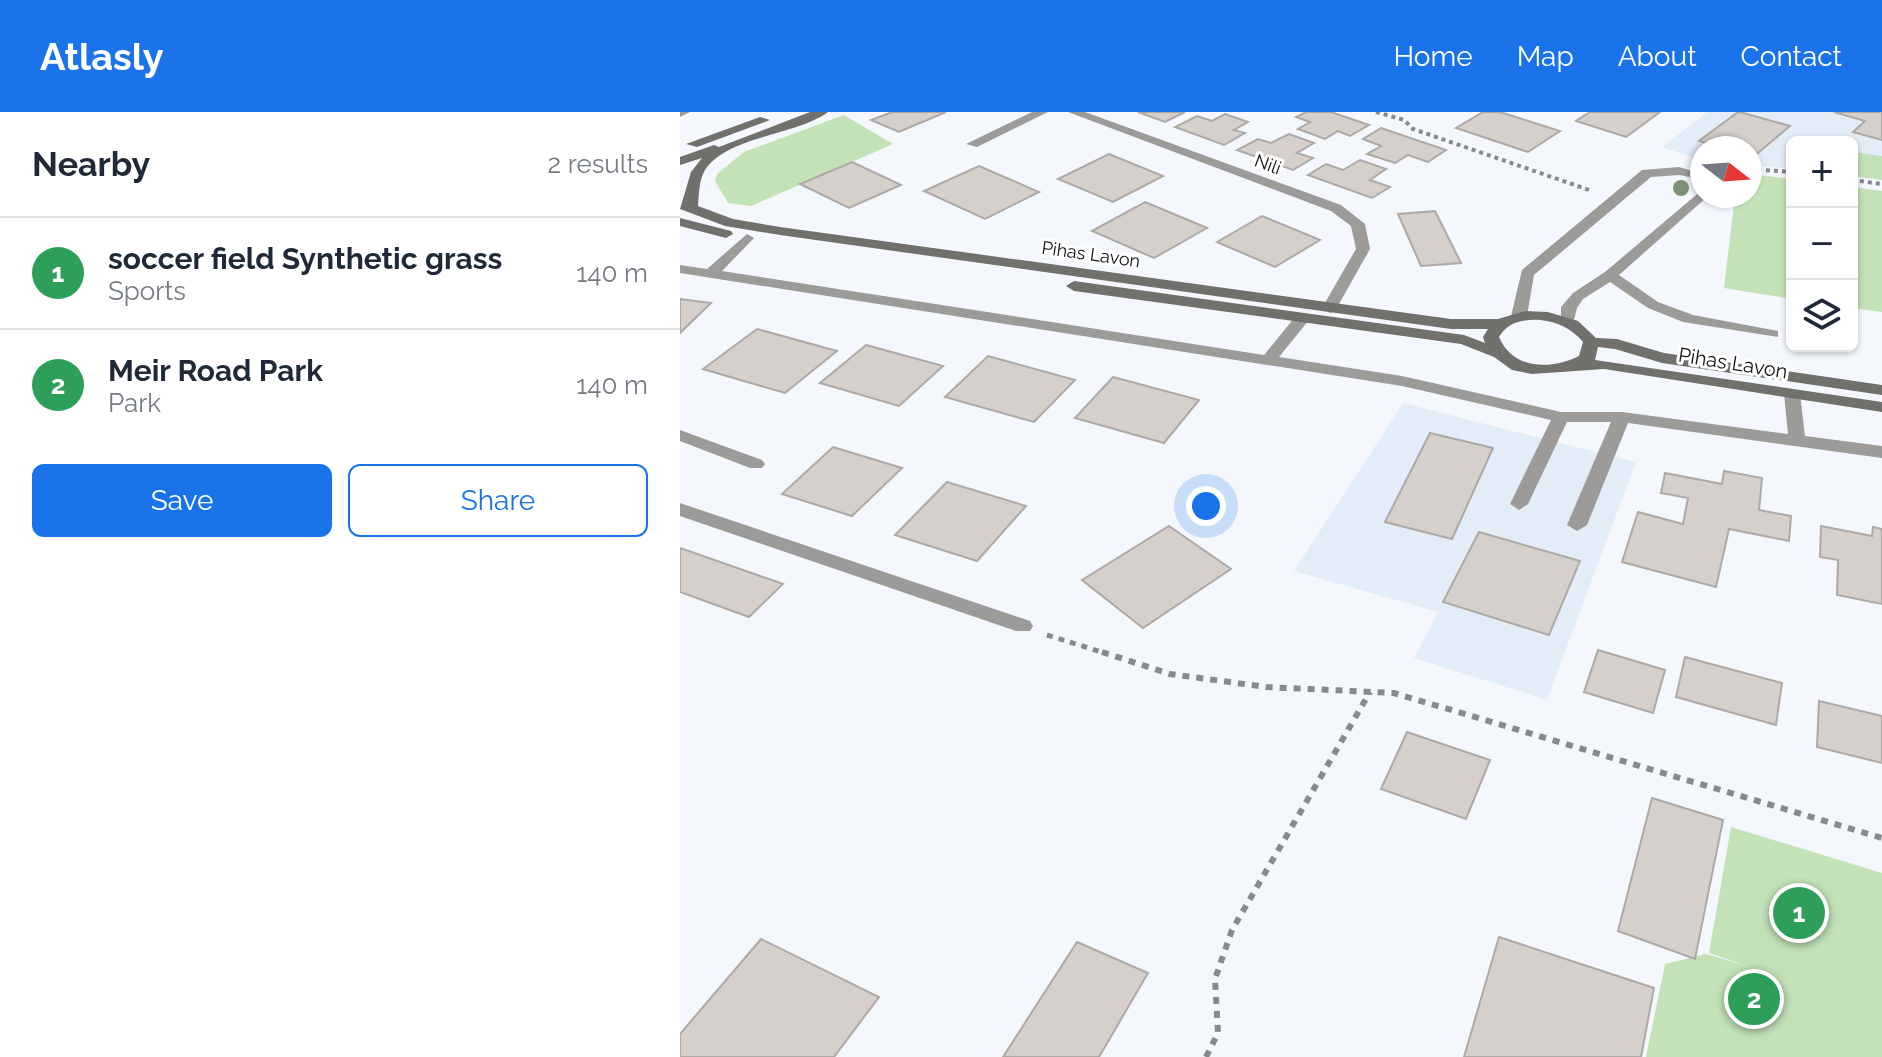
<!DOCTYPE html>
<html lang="en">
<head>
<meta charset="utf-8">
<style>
  body { margin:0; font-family:Raleway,sans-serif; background:#f6f6f7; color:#1f2937 }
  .controls { position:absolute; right:24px; top:24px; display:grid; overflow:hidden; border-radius:12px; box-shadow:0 2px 6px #0004 }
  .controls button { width:72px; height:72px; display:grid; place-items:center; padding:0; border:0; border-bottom:2px solid #e0e1e3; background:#fff; color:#1f2937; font:40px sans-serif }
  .compass { position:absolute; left:1010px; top:24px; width:72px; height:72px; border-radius:50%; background:#fff; box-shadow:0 2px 6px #0004; rotate:107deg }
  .you { position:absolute; left:526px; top:394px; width:28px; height:28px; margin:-20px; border:6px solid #fff; border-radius:50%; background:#1a73e8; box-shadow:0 0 0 12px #1a73e833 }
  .badge { display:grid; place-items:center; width:52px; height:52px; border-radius:50%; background:#1a73e8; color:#fff; font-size:26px; font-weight:700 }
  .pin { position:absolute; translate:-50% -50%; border:4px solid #fff; box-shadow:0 2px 8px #0006 }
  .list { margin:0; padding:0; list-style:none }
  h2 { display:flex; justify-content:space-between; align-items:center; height:104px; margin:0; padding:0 32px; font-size:34px }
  h2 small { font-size:26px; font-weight:400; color:#747a83 }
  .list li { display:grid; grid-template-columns:52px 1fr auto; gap:24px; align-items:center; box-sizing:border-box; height:112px; padding:0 32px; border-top:2px solid #e0e1e3 }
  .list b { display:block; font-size:30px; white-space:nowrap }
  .list p { margin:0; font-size:26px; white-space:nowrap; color:#747a83 }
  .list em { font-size:26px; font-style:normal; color:#747a83 }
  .actions { display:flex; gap:16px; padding:24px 32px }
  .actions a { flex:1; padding:18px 0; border:2px solid #1a73e8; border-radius:12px; text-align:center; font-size:28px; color:#1a73e8 }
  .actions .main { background:#1a73e8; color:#fff }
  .icon { flex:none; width:44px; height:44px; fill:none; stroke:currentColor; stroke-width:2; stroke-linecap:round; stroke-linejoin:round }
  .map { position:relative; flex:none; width:1202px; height:945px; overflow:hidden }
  header { display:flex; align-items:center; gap:48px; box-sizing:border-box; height:112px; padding:0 40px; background:#1a73e8; color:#fff }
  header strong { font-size:38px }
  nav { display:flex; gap:44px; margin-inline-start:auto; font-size:28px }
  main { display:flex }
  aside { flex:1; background:#fff }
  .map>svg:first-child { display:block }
  .built { fill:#e3edf8 }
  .green { fill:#c3e2b8 }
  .building { fill:#d5d0cc; stroke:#aea9a5; stroke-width:2 }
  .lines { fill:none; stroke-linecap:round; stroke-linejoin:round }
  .path-far2 { stroke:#87898c; stroke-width:4; stroke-dasharray:4 4; stroke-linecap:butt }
  .path-far1 { stroke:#87898c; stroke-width:5; stroke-dasharray:6 6; stroke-linecap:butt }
  .path { stroke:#87898c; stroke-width:6; stroke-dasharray:7 7; stroke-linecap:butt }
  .lane { fill:#9d9b99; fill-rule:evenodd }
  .street { fill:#9d9b99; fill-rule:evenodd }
  .secondary { fill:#72706d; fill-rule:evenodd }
  .tree { fill:#7c9175 }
  .labels { text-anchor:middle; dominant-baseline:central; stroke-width:6; stroke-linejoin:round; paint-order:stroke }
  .far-street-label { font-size:18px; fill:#111213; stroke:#fff }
  .street-label { font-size:20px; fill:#111213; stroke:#fff }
</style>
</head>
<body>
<header>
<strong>Atlasly</strong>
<nav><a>Home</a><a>Map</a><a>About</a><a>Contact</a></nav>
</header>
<main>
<aside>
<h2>Nearby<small>2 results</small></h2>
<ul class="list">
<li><span class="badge" style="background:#2e9e5b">1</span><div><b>soccer field Synthetic grass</b><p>Sports</p></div><em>140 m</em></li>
<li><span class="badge" style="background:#2e9e5b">2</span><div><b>Meir Road Park</b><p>Park</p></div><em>140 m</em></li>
</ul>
<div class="actions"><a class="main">Save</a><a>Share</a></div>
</aside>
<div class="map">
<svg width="1202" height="945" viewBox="0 0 1202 945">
  <rect width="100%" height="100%" fill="#f4f8fd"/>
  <g class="built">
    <polygon points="1027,0 1202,0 1202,68 1172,64 1172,30 1112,30 1112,57 1070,53 1070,36 1022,36 1022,48 982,35"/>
    <polygon points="723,291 956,350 867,588 734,546 758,500 614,459"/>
  </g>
  <g class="green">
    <polygon points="164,3 213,32 71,94 48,91 35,69 37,62 64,40"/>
    <polygon points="1172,40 1202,44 1202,68 1172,64"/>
    <polygon points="1070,62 1112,67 1112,187 1044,176 1055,84 1070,84"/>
    <polygon points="1172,75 1202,79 1202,200 1172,196"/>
    <polygon points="1051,715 1202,761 1202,945 966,945 985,852 1026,842 1067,854 1029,841"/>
  </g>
  <g class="building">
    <polygon points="212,0 266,0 219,20 191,8"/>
    <polygon points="458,0 505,0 485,10"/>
    <polygon points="626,0 651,0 689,13 670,24 658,19 645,27 618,17 630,10 616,5"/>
    <polygon points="803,0 820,0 880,19 848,40 776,16"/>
    <polygon points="910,0 980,0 946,25 896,9"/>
    <polygon points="1058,0 1060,0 1110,14 1072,46 1070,36 1041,36 1019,29"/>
    <polygon points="1154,0 1202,0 1202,28 1173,20 1185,9"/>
    <polygon points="545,2 568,10 554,18 565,21 544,33 495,15 517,4 532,9"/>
    <polygon points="701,16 766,38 748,50 728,43 715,51 687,42 701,34 683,27"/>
    <polygon points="609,22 634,31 617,41 633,46 613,58 557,38 578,27 591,31"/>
    <polygon points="429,42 483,64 433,90 378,67"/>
    <polygon points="680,48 706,57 690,68 710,75 692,86 628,63 646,52 663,58"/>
    <polygon points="172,50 221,73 169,96 120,72"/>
    <polygon points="299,54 359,80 305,107 244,79"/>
    <polygon points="465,90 527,116 474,146 412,119"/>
    <polygon points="755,99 781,151 741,154 718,102"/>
    <polygon points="582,104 640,128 595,155 537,130"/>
    <polygon points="0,187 31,191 0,221"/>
    <polygon points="77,217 157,239 105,281 23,257"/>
    <polygon points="186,233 263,254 219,294 140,271"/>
    <polygon points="308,244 395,268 354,310 265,285"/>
    <polygon points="433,265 519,288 484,331 395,306"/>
    <polygon points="750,321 813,336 772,427 705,410"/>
    <polygon points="153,335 222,356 172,404 102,382"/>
    <polygon points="1044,359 1082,366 1079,398 1111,404 1109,429 1049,417 1036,475 942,450 958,400 1003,412 1008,386 981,381 985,361 1042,372"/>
    <polygon points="267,370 346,394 297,449 215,423"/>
    <polygon points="489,414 551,457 463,516 402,468"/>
    <polygon points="1141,414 1192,424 1193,415 1202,417 1202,492 1157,483 1158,448 1140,445"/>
    <polygon points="799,420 900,449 869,523 763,490"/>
    <polygon points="0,436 103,472 69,505 0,480"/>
    <polygon points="918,538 985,558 973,601 904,580"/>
    <polygon points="1005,545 1102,571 1096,613 996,585"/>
    <polygon points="1139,589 1202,604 1202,651 1137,635"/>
    <polygon points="727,620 810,648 786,707 701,677"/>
    <polygon points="972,686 1043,708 1015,847 938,819"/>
    <polygon points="819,825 974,876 961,945 784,945"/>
    <polygon points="81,827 199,885 154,945 0,945 0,922"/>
    <polygon points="397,830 468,861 419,945 323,945"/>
  </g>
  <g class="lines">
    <g class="path-far2">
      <polyline points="696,0 724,8 733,17 912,79"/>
      <polyline points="1070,57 1112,60"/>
      <polyline points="1172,68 1202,72"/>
    </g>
    <polyline class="path-far1" points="367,523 428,542"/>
    <g class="path">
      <polyline points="422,540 490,562 586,575 714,581 1202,726"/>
      <polyline points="526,945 538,921 535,867 552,818 690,580"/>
    </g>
    <polygon class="lane" points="0,318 82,348 85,352 82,356 70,356 0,329"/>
    <g class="street">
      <polygon points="0,0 10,0 0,5"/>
      <polygon points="352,0 368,0 297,35 286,32"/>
      <polygon points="388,0 405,0 661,93 685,112 690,137 655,199 650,201 642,196 676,137 671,114 651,99"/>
      <polygon points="999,55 1022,62 1022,74 1010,65 999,63 971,65 854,163 847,204 845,207 833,207 831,204 842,158 962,58"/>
      <polygon points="1022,78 1022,84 1027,85 939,163 978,190 1013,203 1098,219 1098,225 1003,210 968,196 930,170 903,187 897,196 893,212 881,212 881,195 893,181 925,160"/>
      <polygon points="67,122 74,126 42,159 584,243 615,205 621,203 629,208 599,245 722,264 881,300 942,300 1108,322 1104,282 1112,277 1120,282 1125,324 1202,334 1202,346 948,311 907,413 897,419 887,413 931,310 887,310 848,392 839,398 830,392 871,308 722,274 0,161 0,153 27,157"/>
      <polygon points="0,391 350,509 353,514 350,519 336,519 0,404"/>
    </g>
    <g class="secondary">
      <path d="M130,0H148C118,23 47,24 25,58C19,68 19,82 18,94L53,107L100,115L771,207H818L845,199L868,200L898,209L916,226L937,227L984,241L1202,273V283L982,251L935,237L918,235L915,248L1202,290V300L924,257L852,262L832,258L814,245L781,232L394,179L386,174L394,169L784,223L805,231L803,225L808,217H771L100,123L45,114L0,97L11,60L22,46L0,53V45L34,33L39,35ZM860,208C878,210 891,216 903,230L899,244C871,258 833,258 819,225C828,210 843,207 860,208Z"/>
      <polygon points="80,5 90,8 17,35 6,32"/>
      <polygon points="0,106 51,119 53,122 46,126 0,114"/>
    </g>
  </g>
  <circle class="tree" cx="1001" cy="76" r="8"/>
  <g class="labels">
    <g class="far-street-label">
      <text transform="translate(588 52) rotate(20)">Nili</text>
      <text transform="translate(411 142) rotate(8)">Pihas Lavon</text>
    </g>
    <g class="street-label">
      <text transform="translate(1053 251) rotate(9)">Pihas Lavon</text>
    </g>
  </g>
</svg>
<div class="controls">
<button>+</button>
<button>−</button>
<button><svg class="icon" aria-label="layers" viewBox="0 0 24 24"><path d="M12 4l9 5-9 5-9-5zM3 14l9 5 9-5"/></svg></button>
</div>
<svg class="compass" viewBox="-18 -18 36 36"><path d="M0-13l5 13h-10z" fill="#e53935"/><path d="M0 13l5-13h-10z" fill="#747a83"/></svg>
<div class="you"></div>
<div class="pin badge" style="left:1119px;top:801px;background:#2e9e5b">1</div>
<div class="pin badge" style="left:1074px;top:887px;background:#2e9e5b">2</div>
</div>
</main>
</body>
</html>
